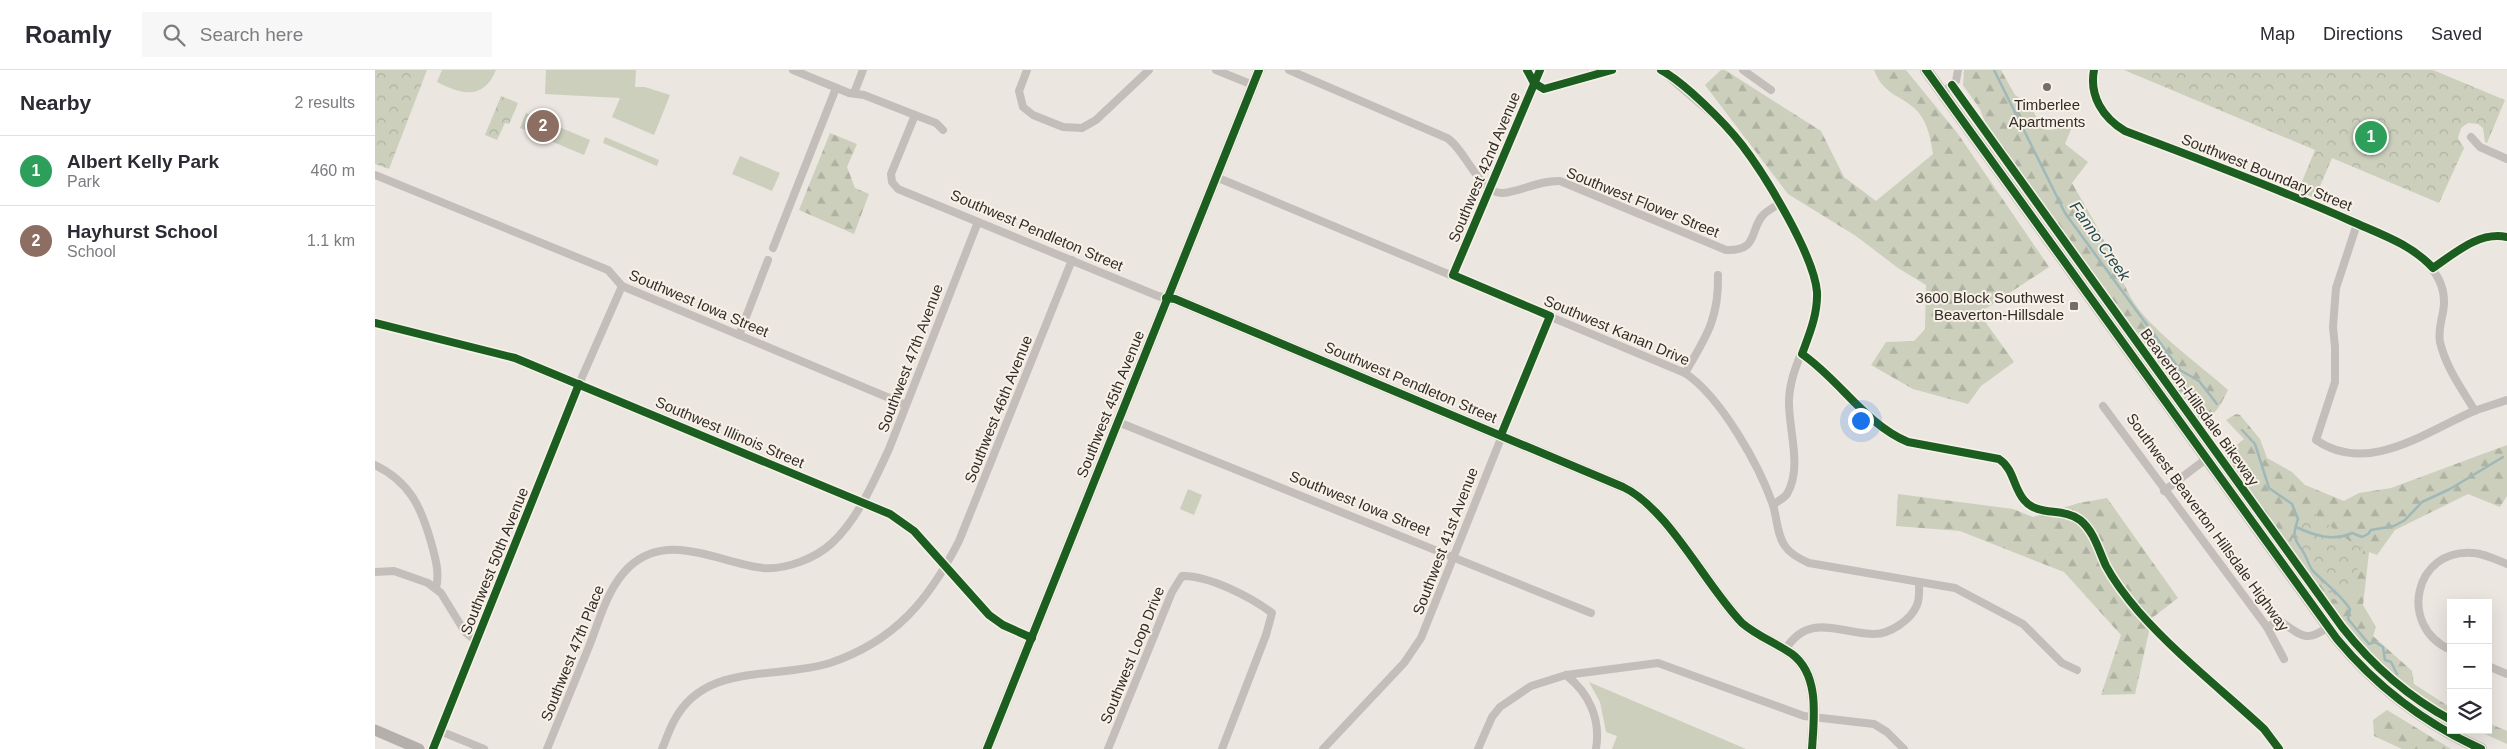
<!DOCTYPE html>
<html lang="en">
<head>
<meta charset="utf-8">
<style>
  body { margin:0; font-family:Arial,sans-serif; background:#f7f7f7; color:#2b2b33 }
  .controls { position:absolute; right:15px; bottom:15px; display:grid; overflow:hidden; border-radius:0px; box-shadow:0 5px 20px #0002 }
  .controls button { width:45px; height:45px; display:grid; place-items:center; padding:0; border:0; border-bottom:1px solid #e1e1e2; background:#fff; color:#2b2b33; font:25px sans-serif }
  .you { position:absolute; left:1485px; top:350px; width:18px; height:18px; margin:-12px; border:4px solid #fff; border-radius:50%; background:#1a73e8; box-shadow:0 0 0 8px #1a73e833 }
  .badge { display:grid; place-items:center; width:32px; height:32px; border-radius:50%; background:#ea580c; color:#fff; font-size:16px; font-weight:700 }
  .pin { position:absolute; translate:-50% -50%; border:2px solid #fff; box-shadow:0 1px 5px #0006 }
  .list { margin:0; padding:0; list-style:none }
  h2 { display:flex; justify-content:space-between; align-items:center; height:65px; margin:0; padding:0 20px; font-size:21px }
  h2 small { font-size:16px; font-weight:400; color:#7c7c81 }
  .list li { display:grid; grid-template-columns:32px 1fr auto; gap:15px; align-items:center; box-sizing:border-box; height:70px; padding:0 20px; border-top:1px solid #e1e1e2 }
  .list b { display:block; font-size:19px; white-space:nowrap }
  .list p { margin:0; font-size:16px; white-space:nowrap; color:#7c7c81 }
  .list em { font-size:16px; font-style:normal; color:#7c7c81 }
  .icon { flex:none; width:28px; height:28px; fill:none; stroke:currentColor; stroke-width:2; stroke-linecap:round; stroke-linejoin:round }
  .map { position:relative; flex:none; width:2132px; height:679px; overflow:hidden }
  header { display:flex; align-items:center; gap:30px; box-sizing:border-box; height:70px; padding:0 25px; background:#fff; border-bottom:1px solid #e1e1e2 }
  header strong { font-size:24px }
  nav { display:flex; gap:28px; margin-inline-start:auto; font-size:18px }
  .search { width:350px; height:45px; background:#f7f7f7; display:flex; align-items:center; gap:12px; box-sizing:border-box; padding:0 18px; border-radius:0px; color:#7c7c81; font-size:19px }
  main { display:flex }
  aside { flex:1; background:#fff }
  .map>svg:first-child { display:block }
  .green { fill:#cbcfbc }
  .forest { fill:url(#forest-firs) }
  .park { fill:url(#park-crowns) }
  .lines { fill:none; stroke-linecap:round; stroke-linejoin:round }
  .stream { stroke:#9fb8b9; stroke-width:2.5 }
  .street { stroke:#c3beb9; stroke-width:8 }
  .secondary { stroke:#b4afaa; stroke-width:11 }
  .primary { stroke:#b2ada9; stroke-width:12 }
  .cycleway-casing { stroke:#f7f1e8; stroke-width:11 }
  .cycleway { stroke:#1b5e20; stroke-width:8 }
  .poi-dot { fill:#736e68; stroke:#f7f1e8; stroke-width:2 }
  .labels { text-anchor:middle; dominant-baseline:central; stroke-width:4; stroke-linejoin:round; paint-order:stroke }
  .poi-label { font-size:15px; fill:#332d28; stroke:#f7f1e8 }
  .street-label { font-size:15px; fill:#332d28; stroke:#f7f1e8 }
  .water-label { font-size:16px; font-style:italic; fill:#234a50; stroke:#f7f1e8 }
</style>
</head>
<body>
<header>
<strong>Roamly</strong>
<div class="search"><svg class="icon" aria-label="search" viewBox="0 0 24 24"><circle cx="10" cy="10" r="6"/><path d="M15 15l6 6"/></svg>Search here</div>
<nav><a>Map</a><a>Directions</a><a>Saved</a></nav>
</header>
<main>
<aside>
<h2>Nearby<small>2 results</small></h2>
<ul class="list">
<li><span class="badge" style="background:#2e9e5b">1</span><div><b>Albert Kelly Park</b><p>Park</p></div><em>460 m</em></li>
<li><span class="badge" style="background:#8d6e63">2</span><div><b>Hayhurst School</b><p>School</p></div><em>1.1 km</em></li>
</ul>
</aside>
<div class="map">
<svg width="2132" height="679" viewBox="0 0 2132 679">
  <defs>
    <pattern id="forest-firs" width="22" height="20" patternUnits="userSpaceOnUse" patternTransform="scale(1.25)"><rect width="22" height="20" fill="#cbcfbc"/><path d="M5 1l3.5 6h-7zM16 11l3.5 6h-7z" fill="#afb2a2"/></pattern>
    <pattern id="park-crowns" width="20" height="18" patternUnits="userSpaceOnUse" patternTransform="scale(1.25)"><rect width="20" height="18" fill="#cbcfbc"/><path d="M2 6a3 3 0 1 1 6 0M12 15a3 3 0 1 1 6 0" fill="none" stroke="#afb2a2"/></pattern>
  </defs>
  <rect width="100%" height="100%" fill="#ebe6e0"/>
  <g class="green">
    <path d="M67,0H121C108,31 86,24 62,12Z"/>
    <polygon points="171,0 261,0 260,17 270,17 295,25 279,65 237,47 245,28 170,24"/>
    <polygon points="151,43 215,70 209,85 145,58"/>
    <polygon points="230,67 284,90 282,96 228,73"/>
    <polygon points="365,86 405,103 397,121 357,104"/>
    <polygon points="813,419 827,425 819,445 805,439"/>
    <polygon points="1214,612 1371,679 1237,679 1242,666 1231,662 1225,632"/>
  </g>
  <g class="forest">
    <path d="M1346,0H1350L1446,61L1469,107L1501,131L1558,84C1556,71 1553,54 1544,43C1529,25 1509,27 1499,0H1531L1583,64L1674,197L1604,243L1639,292L1606,316L1593,334L1538,319L1496,295L1511,272L1539,271L1550,259L1551,215L1523,198L1481,166L1413,124L1330,15Z"/>
    <path d="M1589,0H1626L1640,25L1654,34L1668,59C1678,63 1686,54 1697,57L1690,74L1713,92L1697,113C1709,134 1722,155 1732,177C1743,198 1750,222 1765,241C1789,270 1825,295 1853,320C1846,334 1840,348 1824,351L1820,350L1612,57L1605,39L1588,15Z"/>
    <polygon points="455,63 482,74 472,97 480,118 494,124 479,164 424,140"/>
    <polygon points="1861,344 1865,345 1885,369 1892,388 1917,402 1930,415 1969,431 1984,423 2016,418 2132,375 2132,426 2125,437 2093,424 2020,460 2002,485 1994,482 1988,535 2001,557 1998,566 2037,601 2039,614 2076,638 2076,648 2034,621 2013,603 1977,566 1877,429 1850,385 1869,369 1851,350"/>
    <polygon points="1523,424 1638,439 1658,447 1704,433 1732,428 1803,528 1777,548 1760,624 1726,625 1746,565 1689,502 1585,461 1521,456"/>
    <polygon points="2012,640 2076,679 2027,679 1999,666 1998,650"/>
    <polygon points="2113,653 2132,661 2132,674 2101,660 2113,660"/>
  </g>
  <g class="park">
    <polygon points="0,0 52,0 14,99 0,94"/>
    <polygon points="1749,0 2058,0 2130,30 2112,73 2110,72 2108,58 2103,54 2093,53 2086,58 2083,68 2089,78 2064,133 1957,88 1940,128 1923,121 1940,80"/>
    <polygon points="126,26 143,33 134,54 130,53 122,70 110,65"/>
    <polygon points="1931,437 1977,473 1989,479 1980,506 1976,530 1958,529 1939,501 1925,488 1916,470 1922,464"/>
  </g>
  <g class="lines">
    <g class="stream">
      <polyline points="1619,0 1690,143 1805,300 1824,311 1842,334"/>
      <path d="M1867,360L1880,374L1894,418L1917,434L1923,449C1916,470 1920,468 1930,485C1933,491 1934,497 1939,502C1952,515 1965,524 1975,539L1973,549L1994,574L2000,572L2008,577L2010,590L2016,592L2022,604"/>
      <path d="M1921,457C1938,465 1958,472 1977,463L1987,467L1993,464L1996,460L2019,456L2030,450L2047,432L2075,419L2128,387"/>
    </g>
    <g class="street">
      <polyline points="418,0 474,23 489,25 540,45 561,53 568,60"/>
      <polyline points="652,0 644,21 648,37 658,45 688,57 707,58 721,50 774,0"/>
      <polyline points="841,0 878,15"/>
      <path d="M914,0L1072,68C1091,80 1105,125 1128,123C1147,121 1165,110 1185,111L1351,180C1384,181 1374,161 1388,145C1392,141 1399,137 1404,134"/>
      <polyline points="1152,0 1159,13 1169,19 1237,0"/>
      <polyline points="1286,0 1344,50"/>
      <polyline points="1368,0 1396,20"/>
      <path d="M1719,0C1714,26 1728,48 1750,61L1931,131L2031,176C2054,191 2074,212 2068,242C2066,253 2063,261 2065,272C2071,298 2087,319 2100,341"/>
      <polyline points="479,23 488,0"/>
      <polyline points="1568,23 1581,11 1583,0"/>
      <polyline points="540,45 516,104 517,112 523,119 783,226 791,228"/>
      <path d="M1353,59C1379,85 1426,163 1437,198C1441,212 1443,226 1441,239C1435,271 1415,298 1414,330C1413,359 1428,397 1412,424C1409,428 1402,432 1398,435"/>
      <polyline points="2096,67 2105,77 2132,89"/>
      <polyline points="0,105 211,191 233,200 247,216 531,335"/>
      <path d="M841,107L1310,303C1346,327 1384,395 1398,435C1402,448 1402,465 1410,476C1415,484 1425,489 1434,493L1580,518L1648,554L1687,593L1702,600"/>
      <path d="M1982,154L1961,218L1958,257L1960,277V312L1941,370C1993,406 2052,361 2099,341C2110,337 2121,334 2132,330"/>
      <polyline points="398,178 461,18"/>
      <path d="M2058,198C2080,183 2104,161 2132,167"/>
      <polyline points="1078,205 1165,0"/>
      <polyline points="0,253 140,288 515,444 539,461 614,545 628,555 657,568"/>
      <polyline points="364,265 393,190"/>
      <path d="M1427,284C1465,310 1490,354 1533,372L1624,389"/>
      <path d="M1310,303C1331,267 1344,249 1343,205"/>
      <polyline points="1728,336 1892,557 1909,589"/>
      <polyline points="743,352 1216,543"/>
      <path d="M0,395C35,412 46,437 56,472C60,487 65,502 61,518"/>
      <polyline points="1789,421 1831,389"/>
      <polyline points="0,502 19,501 53,513 66,523 90,562 101,571"/>
      <path d="M1892,557L1905,551C1925,564 1930,574 1953,557"/>
      <path d="M1410,580C1434,541 1466,564 1499,564C1515,564 1536,550 1542,535C1545,528 1544,519 1544,512"/>
      <path d="M2076,580C2022,557 2039,477 2099,483C2110,484 2122,490 2132,494"/>
      <polyline points="1805,582 1889,659 1904,679"/>
      <polyline points="2113,596 2132,604"/>
      <path d="M1191,605C1214,623 1226,649 1221,679"/>
      <polyline points="65,661 109,679"/>
      <polyline points="58,679 204,314 247,216"/>
      <path d="M172,679C186,644 201,609 215,574C225,548 233,517 254,497C293,460 344,493 388,498C411,500 441,488 457,473C483,449 499,411 514,379L603,152"/>
      <path d="M287,679C291,670 294,660 299,651C330,591 402,610 455,593C520,571 554,530 584,471L697,190"/>
      <path d="M733,679L797,522L807,506C833,505 876,527 897,543L891,565L847,679"/>
      <polyline points="948,679 1029,593 1046,568 1175,246"/>
      <polyline points="1103,679 1117,647 1125,637 1156,616 1191,605 1283,593 1429,646 1499,654 1512,662 1529,679"/>
    </g>
    <g class="secondary">
      <path d="M791,228L800,229L1248,417C1293,438 1331,516 1367,553C1382,566 1401,573 1417,584C1445,605 1439,648 1437,679"/>
      <polyline points="0,660 44,679"/>
      <polyline points="612,679 884,0"/>
    </g>
    <path class="primary" d="M1551,0L1962,569C2001,616 2049,653 2106,679"/>
    <g class="cycleway-casing">
      <g id="cycleway">
        <polyline points="1152,0 1159,13 1169,19 1237,0"/>
        <path d="M1286,0C1310,13 1350,53 1367,75C1390,105 1439,185 1442,222C1443,244 1434,265 1427,284C1465,310 1490,354 1533,372L1624,389C1639,399 1638,417 1649,430C1663,447 1688,437 1705,450C1719,461 1724,481 1731,496C1740,513 1752,528 1764,542C1802,585 1848,621 1889,659L1904,679"/>
        <path d="M1551,0L1962,569C2001,616 2049,653 2106,679"/>
        <path d="M1719,0C1714,26 1728,48 1750,61C1826,90 1902,118 1976,151C2005,164 2036,174 2058,198C2080,183 2104,161 2132,167"/>
        <path d="M1577,15L1967,557C1997,595 2033,627 2076,650"/>
        <path d="M791,228L800,229L1248,417C1293,438 1331,516 1367,553C1382,566 1401,573 1417,584C1445,605 1439,648 1437,679"/>
        <polyline points="0,253 140,288 515,444 539,461 614,545 628,555 657,568"/>
        <polyline points="1126,365 1175,246 1078,205 1165,0"/>
        <polyline points="58,679 204,314"/>
        <polyline points="612,679 884,0"/>
      </g>
    </g>
    <use href="#cycleway" class="cycleway"/>
  </g>
  <g class="poi-dot">
    <circle cx="1672" cy="17" r="5"/>
    <rect x="1694" y="231" width="10" height="10" rx="2.5"/>
  </g>
  <g class="labels">
    <g class="poi-label">
      <text x="1672" y="34">Timberlee<tspan x="1672" dy="17">Apartments</tspan></text>
      <text x="1689" y="227" text-anchor="end">3600 Block Southwest<tspan x="1689" dy="17">Beaverton-Hillsdale</tspan></text>
    </g>
    <g class="street-label">
      <text transform="translate(1109 97) rotate(-67)">Southwest 42nd Avenue</text>
      <text transform="translate(1892 102) rotate(22)">Southwest Boundary Street</text>
      <text transform="translate(1268 132) rotate(22)">Southwest Flower Street</text>
      <text transform="translate(662 160) rotate(23)">Southwest Pendleton Street</text>
      <text transform="translate(324 233) rotate(23)">Southwest Iowa Street</text>
      <text transform="translate(1242 260) rotate(23)">Southwest Kanan Drive</text>
      <text transform="translate(535 288) rotate(-69)">Southwest 47th Avenue</text>
      <text transform="translate(1036 312) rotate(23)">Southwest Pendleton Street</text>
      <text transform="translate(735 334) rotate(-68)">Southwest 45th Avenue</text>
      <text transform="translate(1825 337) rotate(54)">Beaverton-Hillsdale Bikeway</text>
      <text transform="translate(623 339) rotate(-68)">Southwest 46th Avenue</text>
      <text transform="translate(355 362) rotate(23)">Southwest Illinois Street</text>
      <text transform="translate(985 433) rotate(22)">Southwest Iowa Street</text>
      <text transform="translate(1833 452) rotate(54)">Southwest Beaverton Hillsdale Highway</text>
      <text transform="translate(1070 471) rotate(-69)">Southwest 41st Avenue</text>
      <text transform="translate(119 491) rotate(-68)">Southwest 50th Avenue</text>
      <text transform="translate(197 583) rotate(-68)">Southwest 47th Place</text>
      <text transform="translate(757 585) rotate(-68)">Southwest Loop Drive</text>
    </g>
    <g class="water-label">
      <text transform="translate(1725 171) rotate(55)">Fanno Creek</text>
    </g>
  </g>
</svg>
<div class="controls">
<button>+</button>
<button>−</button>
<button><svg class="icon" aria-label="layers" viewBox="0 0 24 24"><path d="M12 4l9 5-9 5-9-5zM3 14l9 5 9-5"/></svg></button>
</div>
<div class="you"></div>
<div class="pin badge" style="left:1996px;top:67px;background:#2e9e5b">1</div>
<div class="pin badge" style="left:168px;top:56px;background:#8d6e63">2</div>
</div>
</main>
</body>
</html>
